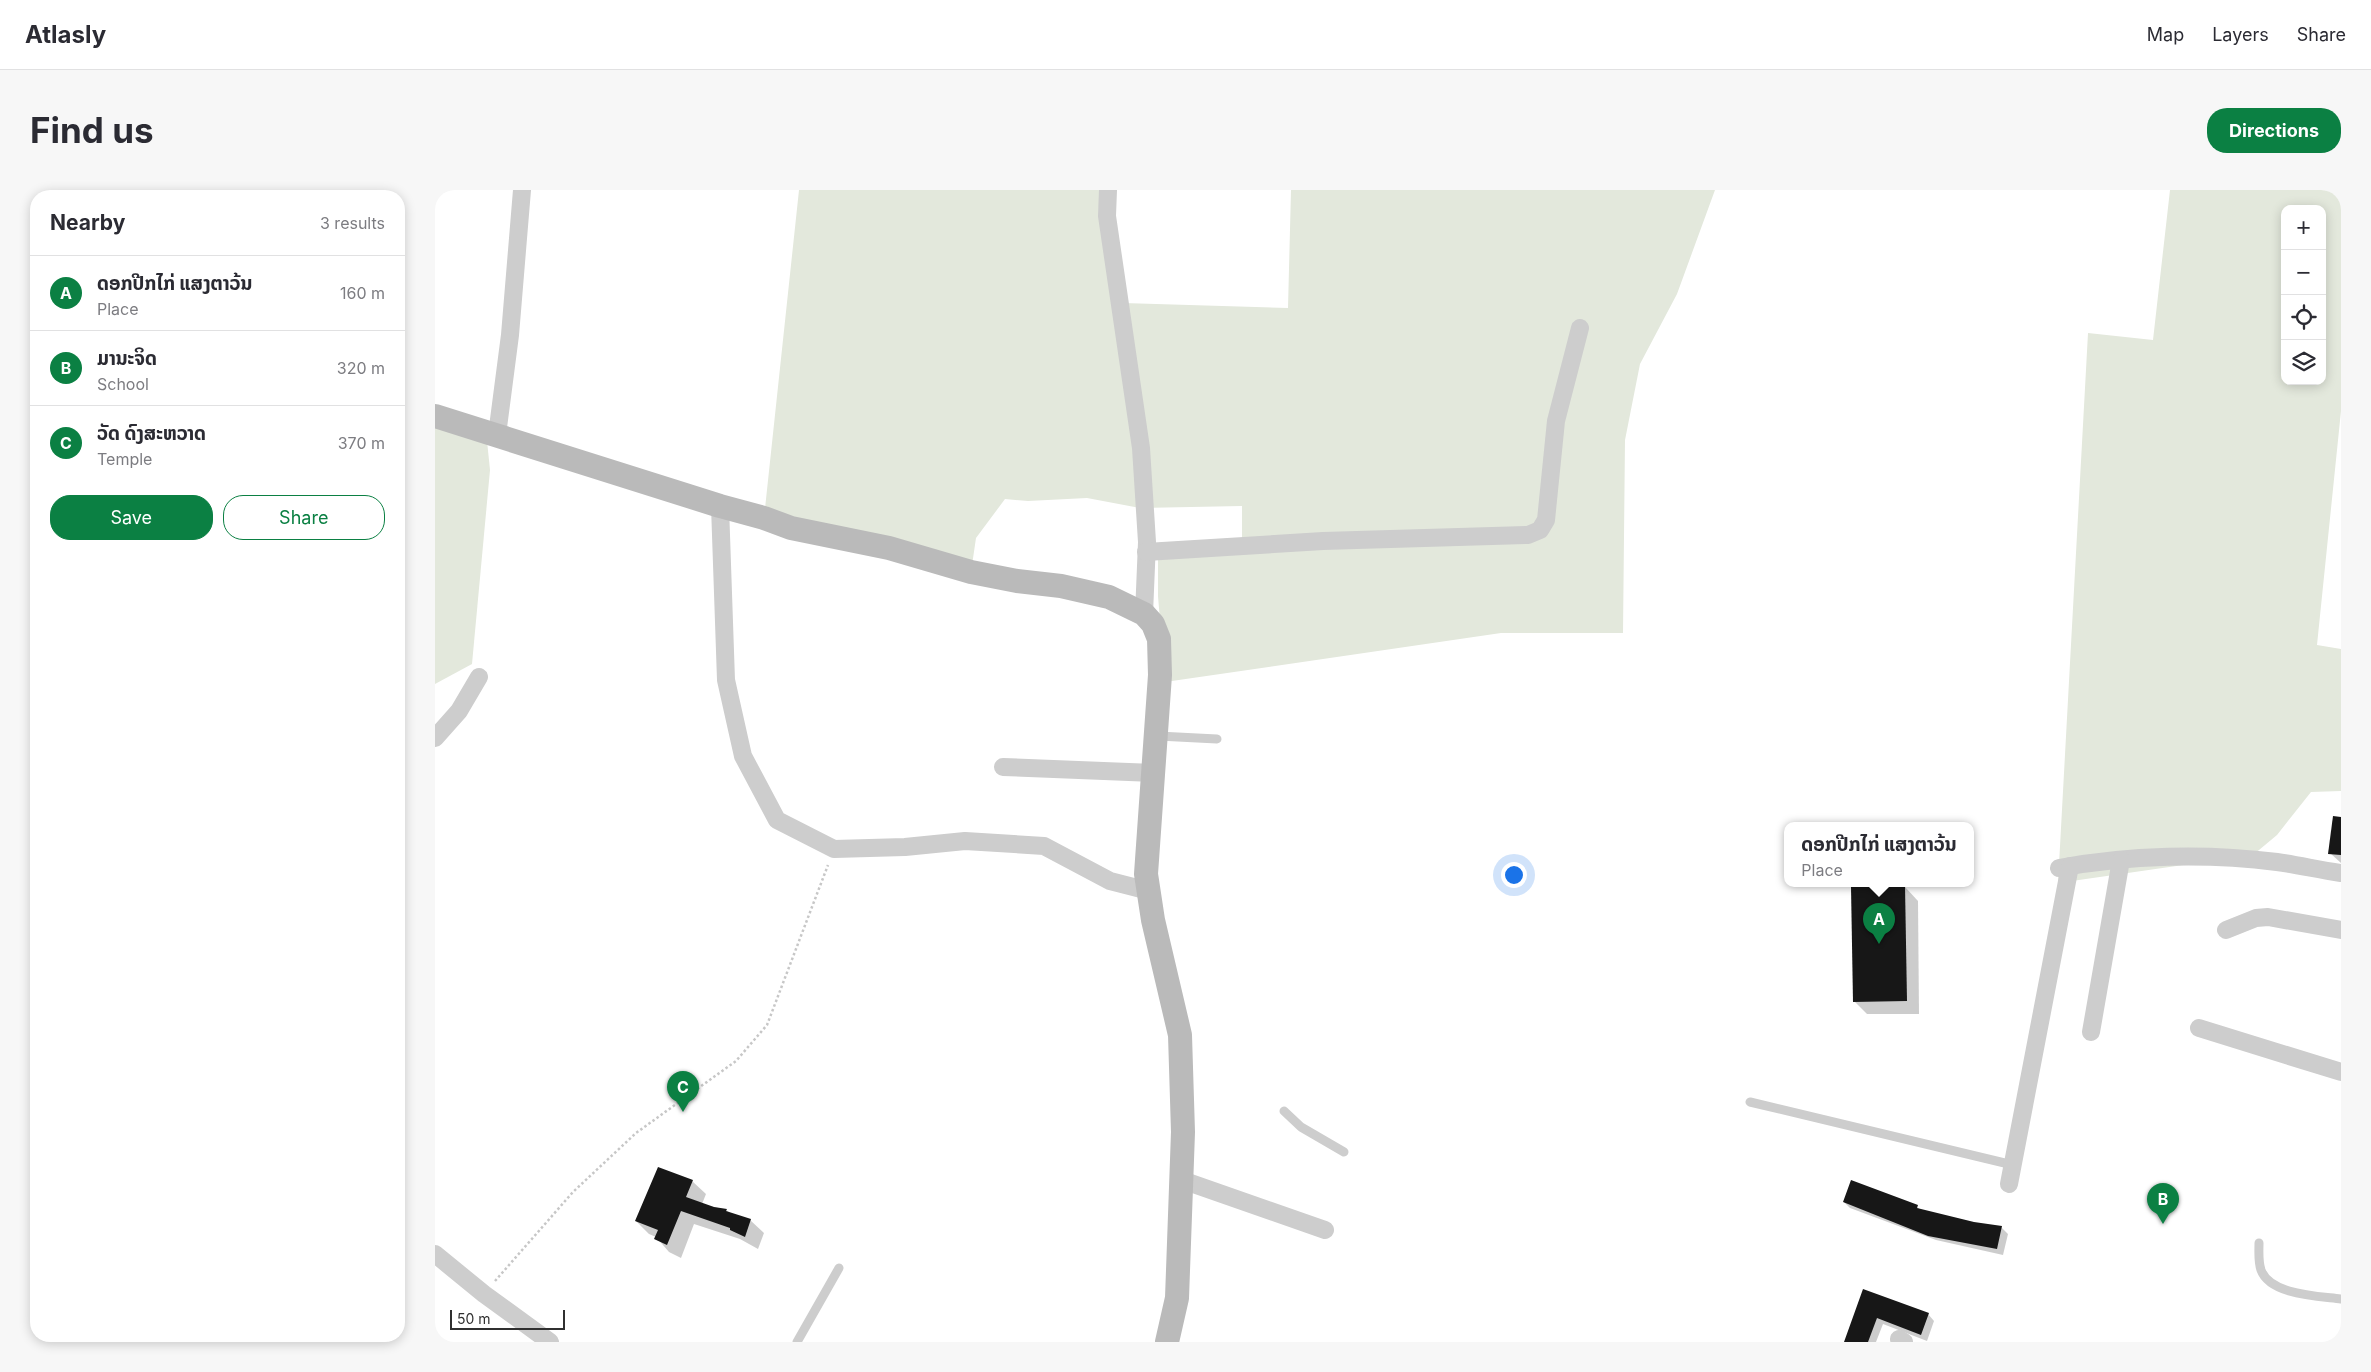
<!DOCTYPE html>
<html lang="en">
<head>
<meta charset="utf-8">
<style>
  body { margin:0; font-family:Inter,"Noto Sans Lao",sans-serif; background:#f7f7f7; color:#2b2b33 }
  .controls { position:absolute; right:15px; top:15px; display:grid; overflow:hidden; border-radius:10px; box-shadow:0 2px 12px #0003 }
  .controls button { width:45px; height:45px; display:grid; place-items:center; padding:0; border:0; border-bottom:1px solid #e1e1e2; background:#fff; color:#2b2b33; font:25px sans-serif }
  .scale { position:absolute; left:15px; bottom:12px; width:115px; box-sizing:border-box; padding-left:5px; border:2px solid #303030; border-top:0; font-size:14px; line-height:18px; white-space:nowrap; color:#303030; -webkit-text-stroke:4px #fff; paint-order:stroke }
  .you { position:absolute; left:1078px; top:684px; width:18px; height:18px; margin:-12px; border:4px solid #fff; border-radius:50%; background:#1a73e8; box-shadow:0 0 0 8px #1a73e833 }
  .badge { display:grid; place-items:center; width:32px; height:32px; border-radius:50%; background:#0b8043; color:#fff; font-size:16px; font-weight:700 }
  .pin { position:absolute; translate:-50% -41px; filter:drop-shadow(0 1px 2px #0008) }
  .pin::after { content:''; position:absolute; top:26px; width:18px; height:15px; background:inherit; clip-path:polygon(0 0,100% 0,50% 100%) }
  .popup { position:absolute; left:1349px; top:632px; width:190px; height:65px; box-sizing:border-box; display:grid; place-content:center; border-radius:10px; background:#fff; filter:drop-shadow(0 1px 4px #0005); font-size:16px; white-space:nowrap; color:#7c7c81 }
  .popup b { font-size:19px; color:#2b2b33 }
  .popup::after { content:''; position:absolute; left:50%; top:100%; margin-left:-10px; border:10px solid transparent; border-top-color:#fff }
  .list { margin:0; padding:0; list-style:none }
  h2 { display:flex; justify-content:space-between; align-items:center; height:65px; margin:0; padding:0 20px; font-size:21px }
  h2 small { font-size:16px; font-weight:400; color:#7c7c81 }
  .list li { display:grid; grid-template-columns:32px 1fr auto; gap:15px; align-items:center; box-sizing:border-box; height:75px; padding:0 20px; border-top:1px solid #e1e1e2 }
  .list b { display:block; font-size:19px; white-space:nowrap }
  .list p { margin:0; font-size:16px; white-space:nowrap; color:#7c7c81 }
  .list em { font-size:16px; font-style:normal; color:#7c7c81 }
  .actions { display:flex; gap:10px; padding:15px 20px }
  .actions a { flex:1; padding:11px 0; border:1px solid #0b8043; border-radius:20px; text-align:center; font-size:18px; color:#0b8043 }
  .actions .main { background:#0b8043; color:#fff }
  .icon { flex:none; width:28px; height:28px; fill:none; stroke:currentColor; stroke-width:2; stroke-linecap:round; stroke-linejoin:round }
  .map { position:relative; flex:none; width:1906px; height:1152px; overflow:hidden; border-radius:20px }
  header { display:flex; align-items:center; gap:30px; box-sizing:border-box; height:70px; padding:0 25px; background:#fff; border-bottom:1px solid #e1e1e2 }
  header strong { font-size:24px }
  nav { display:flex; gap:28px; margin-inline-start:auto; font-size:18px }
  .intro { display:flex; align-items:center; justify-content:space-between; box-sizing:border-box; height:120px; padding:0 30px }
  h1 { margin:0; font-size:35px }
  .button { padding:12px 22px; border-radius:20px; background:#0b8043; color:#fff; font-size:18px; font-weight:700 }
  main { display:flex; gap:30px; padding:0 30px }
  aside { flex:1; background:#fff; border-radius:20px; box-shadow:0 2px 12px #0003 }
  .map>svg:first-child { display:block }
  .green { fill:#e3e8dc; fill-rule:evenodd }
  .shadow { fill:#0003 }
  .building { fill:#171717 }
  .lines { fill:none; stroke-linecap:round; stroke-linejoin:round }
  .path { stroke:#c7c7c7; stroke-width:2.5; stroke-dasharray:2.5 2.5; stroke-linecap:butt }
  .lane { stroke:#cdcdcd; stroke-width:9 }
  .street { stroke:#cdcdcd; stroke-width:18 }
  .secondary { stroke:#bababa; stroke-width:24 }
</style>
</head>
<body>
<header>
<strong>Atlasly</strong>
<nav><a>Map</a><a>Layers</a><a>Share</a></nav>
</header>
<div class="intro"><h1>Find us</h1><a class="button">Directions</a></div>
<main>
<aside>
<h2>Nearby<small>3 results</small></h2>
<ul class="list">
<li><span class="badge">A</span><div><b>ດອກປີກໄກ່ ແສງຕາວ້ນ</b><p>Place</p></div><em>160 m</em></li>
<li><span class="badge">B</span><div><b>ມານະຈິດ</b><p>School</p></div><em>320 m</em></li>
<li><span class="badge">C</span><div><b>ວັດ ດົງສະຫວາດ</b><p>Temple</p></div><em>370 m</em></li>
</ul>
<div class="actions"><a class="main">Save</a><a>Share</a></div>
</aside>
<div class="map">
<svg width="1906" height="1152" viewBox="0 0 1906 1152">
  <rect width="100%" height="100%" fill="#fff"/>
  <g class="green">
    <polygon points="364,0 675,0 688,113 853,118 856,0 1280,0 1242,104 1205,174 1190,250 1188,443 1066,443 730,492 723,406 723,370 807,360 807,316 705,318 652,308 593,311 570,309 541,348 536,382 329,328"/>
    <path d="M1735,0H1906V221L1882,455L1906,459V601L1876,602L1842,645L1818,665L1623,693L1653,143L1718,150ZM1850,19H1887V191H1850Z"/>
    <polygon points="0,226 51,241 55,280 37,474 0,494"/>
  </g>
  <g class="shadow">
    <polygon points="1906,632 1906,673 1895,663"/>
    <polygon points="1470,697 1483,711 1484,824 1432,824 1419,811"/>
    <polygon points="257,991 271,1004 267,1014 291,1020 295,1023 315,1030 329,1043 323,1059 305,1049 259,1034 246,1068 234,1062 221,1047 214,1044 201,1031"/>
    <polygon points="1409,1012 1482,1017 1487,1021 1539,1033 1566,1037 1573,1044 1568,1065 1501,1050 1415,1018"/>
    <polygon points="1428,1101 1493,1124 1499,1131 1492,1151 1448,1134 1441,1152 1410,1152"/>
  </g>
  <g class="building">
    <polygon points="1898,626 1906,627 1906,665 1893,664"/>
    <polygon points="1470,696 1472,811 1418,812 1416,697"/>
    <polygon points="223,977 258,990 251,1007 279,1017 292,1019 291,1021 316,1029 310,1047 295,1040 295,1038 246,1021 232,1055 219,1049 223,1040 200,1031"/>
    <polygon points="1416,990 1483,1015 1482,1018 1539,1032 1567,1036 1562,1059 1493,1046 1408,1012"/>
    <polygon points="1428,1099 1494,1123 1486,1145 1442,1128 1433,1152 1409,1152"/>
  </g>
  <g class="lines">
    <polyline class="path" points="60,1091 138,1002 201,943 301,871 332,835 393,675"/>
    <g class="lane">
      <polyline points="723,546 782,549"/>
      <polyline points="1315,912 1578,975"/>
      <polyline points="849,921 866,937 909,962"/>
      <path d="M1824,1053C1824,1062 1823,1071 1826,1080C1835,1105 1883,1106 1906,1109"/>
      <polyline points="362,1152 404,1078"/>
    </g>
    <g class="street">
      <polyline points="673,0 672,26 706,258 712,352 709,424"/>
      <polyline points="62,245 75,145 87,0"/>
      <polyline points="285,316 291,490 308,566 342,630 399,659 470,657 530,651 609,656 675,691 714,701"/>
      <polyline points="711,362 888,351 1093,345 1105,340 1111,330 1121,231 1145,138"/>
      <polyline points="0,548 24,521 44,487"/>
      <polyline points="568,577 719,583"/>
      <path d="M1624,678C1694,665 1771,663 1842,672C1863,675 1885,680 1906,683"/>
      <polyline points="1791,740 1821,728 1833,727 1906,740"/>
      <polyline points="1764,838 1906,882"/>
      <polyline points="1656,842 1686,670"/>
      <polyline points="747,990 890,1040"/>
      <polyline points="1574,994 1635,676"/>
      <polyline points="0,1064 49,1104 115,1152"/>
      <polyline points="1464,1149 1469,1152"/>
    </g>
    <polyline class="secondary" points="0,226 285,316 329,328 356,338 454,358 536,382 582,391 626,396 674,407 709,424 718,434 724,449 725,485 711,684 718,730 745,845 748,942 742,1108 732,1152"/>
  </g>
</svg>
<div class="controls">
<button>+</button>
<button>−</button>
<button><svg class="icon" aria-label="locate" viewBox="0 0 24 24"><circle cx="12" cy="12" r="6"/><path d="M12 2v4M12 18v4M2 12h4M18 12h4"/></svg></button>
<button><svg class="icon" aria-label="layers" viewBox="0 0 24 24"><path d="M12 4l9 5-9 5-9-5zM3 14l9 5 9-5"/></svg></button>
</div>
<div class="scale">50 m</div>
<div class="you"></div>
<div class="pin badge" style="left:1444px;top:754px">A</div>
<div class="popup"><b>ດອກປີກໄກ່ ແສງຕາວ້ນ</b>Place</div>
<div class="pin badge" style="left:1728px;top:1034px">B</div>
<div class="pin badge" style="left:248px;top:922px">C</div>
</div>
</main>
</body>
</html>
